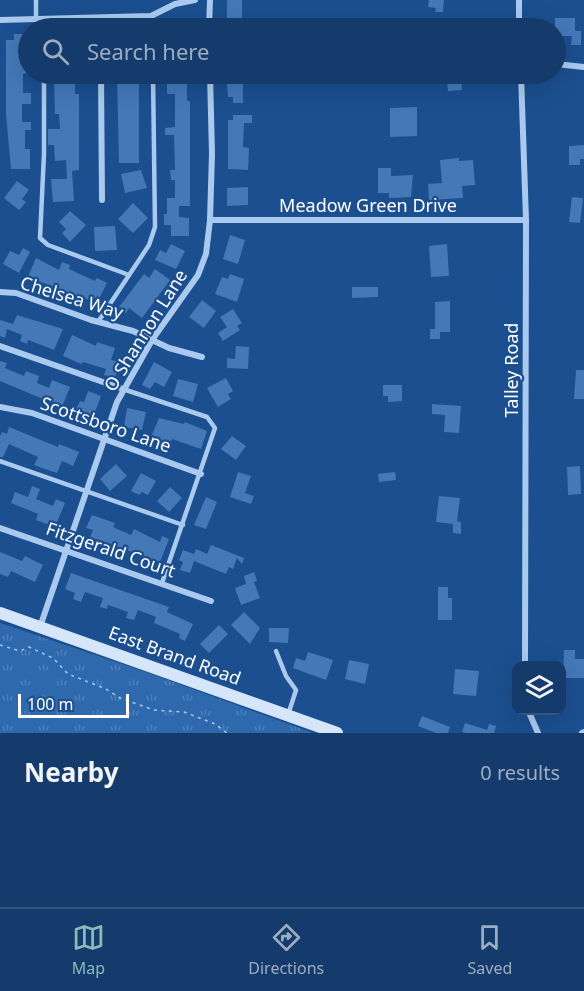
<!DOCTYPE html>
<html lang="en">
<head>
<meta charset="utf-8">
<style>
  body { margin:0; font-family:"Noto Sans",sans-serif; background:#214673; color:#f1f3f6 }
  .controls { position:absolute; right:18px; bottom:18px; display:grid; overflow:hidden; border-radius:12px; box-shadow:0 6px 24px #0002 }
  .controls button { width:54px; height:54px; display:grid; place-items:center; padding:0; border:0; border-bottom:2px solid #33557e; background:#143b6b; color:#f1f3f6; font:30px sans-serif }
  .scale { position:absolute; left:18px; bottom:15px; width:111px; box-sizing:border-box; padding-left:6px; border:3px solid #fff; border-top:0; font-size:16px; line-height:21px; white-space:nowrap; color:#fff; -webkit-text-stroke:4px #1b4f8f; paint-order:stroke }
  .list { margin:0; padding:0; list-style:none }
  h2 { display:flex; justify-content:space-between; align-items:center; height:78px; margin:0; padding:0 24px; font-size:26px }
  h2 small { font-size:20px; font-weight:400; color:#9dadc1 }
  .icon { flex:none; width:33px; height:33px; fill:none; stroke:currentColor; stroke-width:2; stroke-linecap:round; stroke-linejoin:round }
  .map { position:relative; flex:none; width:584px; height:733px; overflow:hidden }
  .search { position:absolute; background:#143b6b; box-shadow:0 6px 24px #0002; left:18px; right:18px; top:18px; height:66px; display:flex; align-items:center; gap:15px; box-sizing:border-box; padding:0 21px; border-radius:33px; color:#9dadc1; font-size:22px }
  .sheet { height:174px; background:#143b6b }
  nav { display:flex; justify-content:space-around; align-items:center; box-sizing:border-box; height:84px; border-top:2px solid #33557e; background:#143b6b; font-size:16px; color:#9dadc1 }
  nav a { display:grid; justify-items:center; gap:3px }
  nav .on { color:#8bbbb9 }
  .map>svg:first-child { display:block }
  .grass { fill:url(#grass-tufts) }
  .building { fill:#4478b7 }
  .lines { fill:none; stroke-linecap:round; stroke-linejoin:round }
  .path { stroke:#a9c9ee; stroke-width:1.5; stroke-dasharray:3 4.5; stroke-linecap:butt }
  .lane { stroke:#a9c9ee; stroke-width:4.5 }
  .street { stroke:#a9c9ee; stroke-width:6 }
  .secondary { stroke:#d6e6fa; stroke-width:12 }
  .labels { text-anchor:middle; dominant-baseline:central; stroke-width:4.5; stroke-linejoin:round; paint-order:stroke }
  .street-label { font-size:18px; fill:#fff; stroke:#1b4f8f }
</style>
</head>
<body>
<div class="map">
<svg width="584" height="733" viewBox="0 0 584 733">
  <defs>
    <pattern id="grass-tufts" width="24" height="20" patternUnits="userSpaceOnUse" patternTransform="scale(1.5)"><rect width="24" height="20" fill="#2e69ad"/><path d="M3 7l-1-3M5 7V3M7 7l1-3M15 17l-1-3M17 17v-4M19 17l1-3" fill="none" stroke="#4d80b9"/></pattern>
  </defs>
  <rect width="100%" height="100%" fill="#1b4f8f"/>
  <polygon class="grass" points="0,623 146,672 313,733 0,733"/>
  <g class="building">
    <polygon points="227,0 242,0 242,28 227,27"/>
    <polygon points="429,0 444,0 443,12 435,12 436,8 428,7"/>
    <polygon points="555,18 575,18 575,31 581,31 581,45 571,45 572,36 555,36"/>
    <polygon points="14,34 28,34 26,65 28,65 28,73 23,74 23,93 31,93 31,104 22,104 22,122 31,122 31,130 25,130 25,149 30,149 30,169 11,169 6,114 6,40 14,40"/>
    <polygon points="63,74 79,74 79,82 75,82 75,94 79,94 79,170 72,171 74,201 53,202 51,179 67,179 66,160 55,161 54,145 48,145 48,129 60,129 59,114 55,114 54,79 63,79"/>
    <polygon points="117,74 139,74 139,163 119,163"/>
    <polygon points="437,74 461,74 462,90 448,91 447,80 437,80"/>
    <polygon points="167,77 187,77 187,101 190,101 190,206 179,206 179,217 189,218 189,236 171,236 171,225 164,225 164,214 167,214 167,198 175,198 175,180 171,180 170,170 175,170 174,135 165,135 165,128 175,127 175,94 167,94"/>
    <polygon points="227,82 243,82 243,103 233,103 233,97 228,97"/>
    <polygon points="417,107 417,136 390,137 390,108"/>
    <polygon points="233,115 252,115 252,123 244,123 243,147 249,148 248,170 228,169 228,120 233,120"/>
    <polygon points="584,145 584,159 580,159 580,165 569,165 569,146"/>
    <polygon points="459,158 459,161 473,160 475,185 462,186 463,198 429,200 428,184 442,183 440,160"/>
    <polygon points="378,168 391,168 391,176 413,175 411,197 389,198 389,193 378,193"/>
    <polygon points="141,170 147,188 125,193 121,174"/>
    <polygon points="17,181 29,190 22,199 26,202 19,210 4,198"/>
    <polygon points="248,187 248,205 227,206 227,188"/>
    <polygon points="572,197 583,198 580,223 569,222"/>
    <polygon points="133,203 148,218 133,233 118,219"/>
    <polygon points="70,211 86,225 70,242 62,233 66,229 59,222"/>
    <polygon points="115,226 117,250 95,251 94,227"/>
    <polygon points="230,235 245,240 238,264 223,259"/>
    <polygon points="171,244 185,251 176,269 155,260 160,250 166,253"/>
    <polygon points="447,244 449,276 431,277 429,246"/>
    <polygon points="23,248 30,252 19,273 3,264 10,251 19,255"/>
    <polygon points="36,258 59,270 62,262 70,265 69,269 95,281 97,278 107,283 97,303 28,277"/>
    <polygon points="155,269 170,280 142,318 129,308 126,313 119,307 144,274 149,278"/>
    <polygon points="230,274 244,279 237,302 215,294 222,277 228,279"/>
    <polygon points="352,287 378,287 378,297 352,298"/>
    <polygon points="202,300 216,311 204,328 189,317"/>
    <polygon points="450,301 450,332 440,332 440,339 430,339 430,329 435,329 435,302"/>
    <polygon points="233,309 242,323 237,326 240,330 223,341 218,333 227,327 220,317"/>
    <polygon points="17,315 63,329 54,350 28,340 27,344 20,341 22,335 7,329 5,338 0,336 0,320 13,324"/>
    <polygon points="72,335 96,346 97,342 115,348 111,360 120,362 115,378 104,375 106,369 83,362 81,364 63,356"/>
    <polygon points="236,346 249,347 248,369 227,368 227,358 235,359"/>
    <polygon points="0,361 7,363 5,368 24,376 26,371 39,376 37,383 49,388 52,380 70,387 62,407 0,381"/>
    <polygon points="154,362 172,372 164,387 155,382 150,389 142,385"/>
    <polygon points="576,370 584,370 584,399 574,399"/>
    <polygon points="226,378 233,391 228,394 231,399 218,407 207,388"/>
    <polygon points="178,379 198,384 193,402 173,396"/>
    <polygon points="383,385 402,385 402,401 388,402 388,396 383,396"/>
    <polygon points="88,391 101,396 93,417 76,410 80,401 84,402"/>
    <polygon points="432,404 461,406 459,433 444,432 445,415 432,414"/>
    <polygon points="127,408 146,412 142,430 124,427"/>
    <polygon points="159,418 184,424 185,422 207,431 201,449 172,439 169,444 151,437"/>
    <polygon points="9,427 58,447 59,444 79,452 73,466 62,461 57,473 42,468 34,465 38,457 9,444 3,457 0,457 0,436 2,432 7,434"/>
    <polygon points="232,436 246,446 236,460 221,449"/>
    <polygon points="116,464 127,476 110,491 100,479"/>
    <polygon points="580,466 581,494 568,495 567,467"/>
    <polygon points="238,472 251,476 245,493 254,496 251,504 230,497"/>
    <polygon points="395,472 396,480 379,482 378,474"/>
    <polygon points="141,473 156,481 148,495 142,492 139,495 131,491"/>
    <polygon points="32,486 40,489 36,499 53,506 56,499 65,503 55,527 36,520 38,514 11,503 15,492 28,497"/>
    <polygon points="170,487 182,498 169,512 157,501"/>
    <polygon points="439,496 460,498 457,521 461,522 461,534 453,533 453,524 436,522"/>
    <polygon points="206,497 217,502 206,529 194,525"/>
    <polygon points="92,515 115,523 113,527 131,535 134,529 160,542 162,536 169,539 160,562 90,537 93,530 86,528"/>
    <polygon points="211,545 244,558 242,564 237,558 233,569 229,567 226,574 194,561 190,573 180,570 183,562 179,560 183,550 194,554 196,549 207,554"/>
    <polygon points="0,552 22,561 25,556 43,565 35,582 11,571 8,577 0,574"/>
    <polygon points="254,572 257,581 254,582 260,598 241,605 235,588 246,584 244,576"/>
    <polygon points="71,573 169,607 167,612 193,624 185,641 179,638 180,634 154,623 156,617 138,610 134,620 126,618 128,612 108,605 107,609 100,607 103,598 85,592 81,602 73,599 75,593 65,589"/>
    <polygon points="438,587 448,587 448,598 452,598 452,620 438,620"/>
    <polygon points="244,612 260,628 250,644 231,625"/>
    <polygon points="219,625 228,634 209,653 200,644"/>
    <polygon points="269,628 289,628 288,643 269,642"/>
    <polygon points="564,650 575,650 575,659 584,659 584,678 563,678"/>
    <polygon points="308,652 333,660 326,680 293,668 296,658 305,661"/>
    <polygon points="349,660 369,664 365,684 345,679"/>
    <polygon points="455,669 479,671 476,696 453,694"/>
    <polygon points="422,716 450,727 448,733 436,733 418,726"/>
    <polygon points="465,723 487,730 489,724 496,726 494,733 466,733 462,732"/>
  </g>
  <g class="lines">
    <polyline class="path" points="0,645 20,651 29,647 53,658 68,674 106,689 120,698 154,710 184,712 215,724 227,733"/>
    <g class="lane">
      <polyline points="36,0 36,19"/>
      <polyline points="43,19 43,28"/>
      <polyline points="44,74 44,154 40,238 48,245 129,275"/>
      <polyline points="98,322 149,245 155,227 153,74"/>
      <polyline points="123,389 207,417 215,428 162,583"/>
      <polyline points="0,461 183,525"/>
      <polyline points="276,651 286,676 296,690 288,715"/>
    </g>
    <g class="street">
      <polyline points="519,0 519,28"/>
      <polyline points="100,19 100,28"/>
      <polyline points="0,20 151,16 175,4 195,0"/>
      <polyline points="209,28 210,0"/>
      <polyline points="556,64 584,67"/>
      <polyline points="101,74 102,200"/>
      <polyline points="521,74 526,220 525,666"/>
      <polyline points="210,220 526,220"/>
      <polyline points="0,292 16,293 91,320 133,331 169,348 202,357"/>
      <polyline points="0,346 123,389"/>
      <polyline points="0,407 32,413 201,474"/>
      <polyline points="0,528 211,601"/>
      <polyline points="40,627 117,402 152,340 198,275 206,254 210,220 212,154 210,74"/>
      <polyline points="528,710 538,733"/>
      <polyline points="582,733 584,732"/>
    </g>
    <polyline class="secondary" points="0,613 337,733"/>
  </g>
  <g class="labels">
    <g class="street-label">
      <text x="368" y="205">Meadow Green Drive</text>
      <text transform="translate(72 297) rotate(17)">Chelsea Way</text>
      <text transform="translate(145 330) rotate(-58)">O Shannon Lane</text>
      <text transform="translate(511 370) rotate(-90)">Talley Road</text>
      <text transform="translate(106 424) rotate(19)">Scottsboro Lane</text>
      <text transform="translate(111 549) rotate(19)">Fitzgerald Court</text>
      <text transform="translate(175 655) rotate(20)">East Brand Road</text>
    </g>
  </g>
</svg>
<div class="controls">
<button><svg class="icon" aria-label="layers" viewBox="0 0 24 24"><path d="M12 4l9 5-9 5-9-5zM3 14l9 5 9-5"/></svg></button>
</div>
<div class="scale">100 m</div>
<div class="search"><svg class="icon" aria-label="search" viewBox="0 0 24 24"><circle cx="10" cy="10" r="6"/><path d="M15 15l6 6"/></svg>Search here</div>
</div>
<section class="sheet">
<h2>Nearby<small>0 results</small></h2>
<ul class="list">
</ul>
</section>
<nav>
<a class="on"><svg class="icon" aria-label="map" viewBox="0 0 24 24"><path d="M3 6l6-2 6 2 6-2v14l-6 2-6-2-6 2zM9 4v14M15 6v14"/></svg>Map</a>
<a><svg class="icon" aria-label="directions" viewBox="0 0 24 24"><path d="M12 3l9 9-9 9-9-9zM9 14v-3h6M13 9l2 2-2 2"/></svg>Directions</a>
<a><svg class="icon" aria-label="saved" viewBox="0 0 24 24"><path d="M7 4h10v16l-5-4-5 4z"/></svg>Saved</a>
</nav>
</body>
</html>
